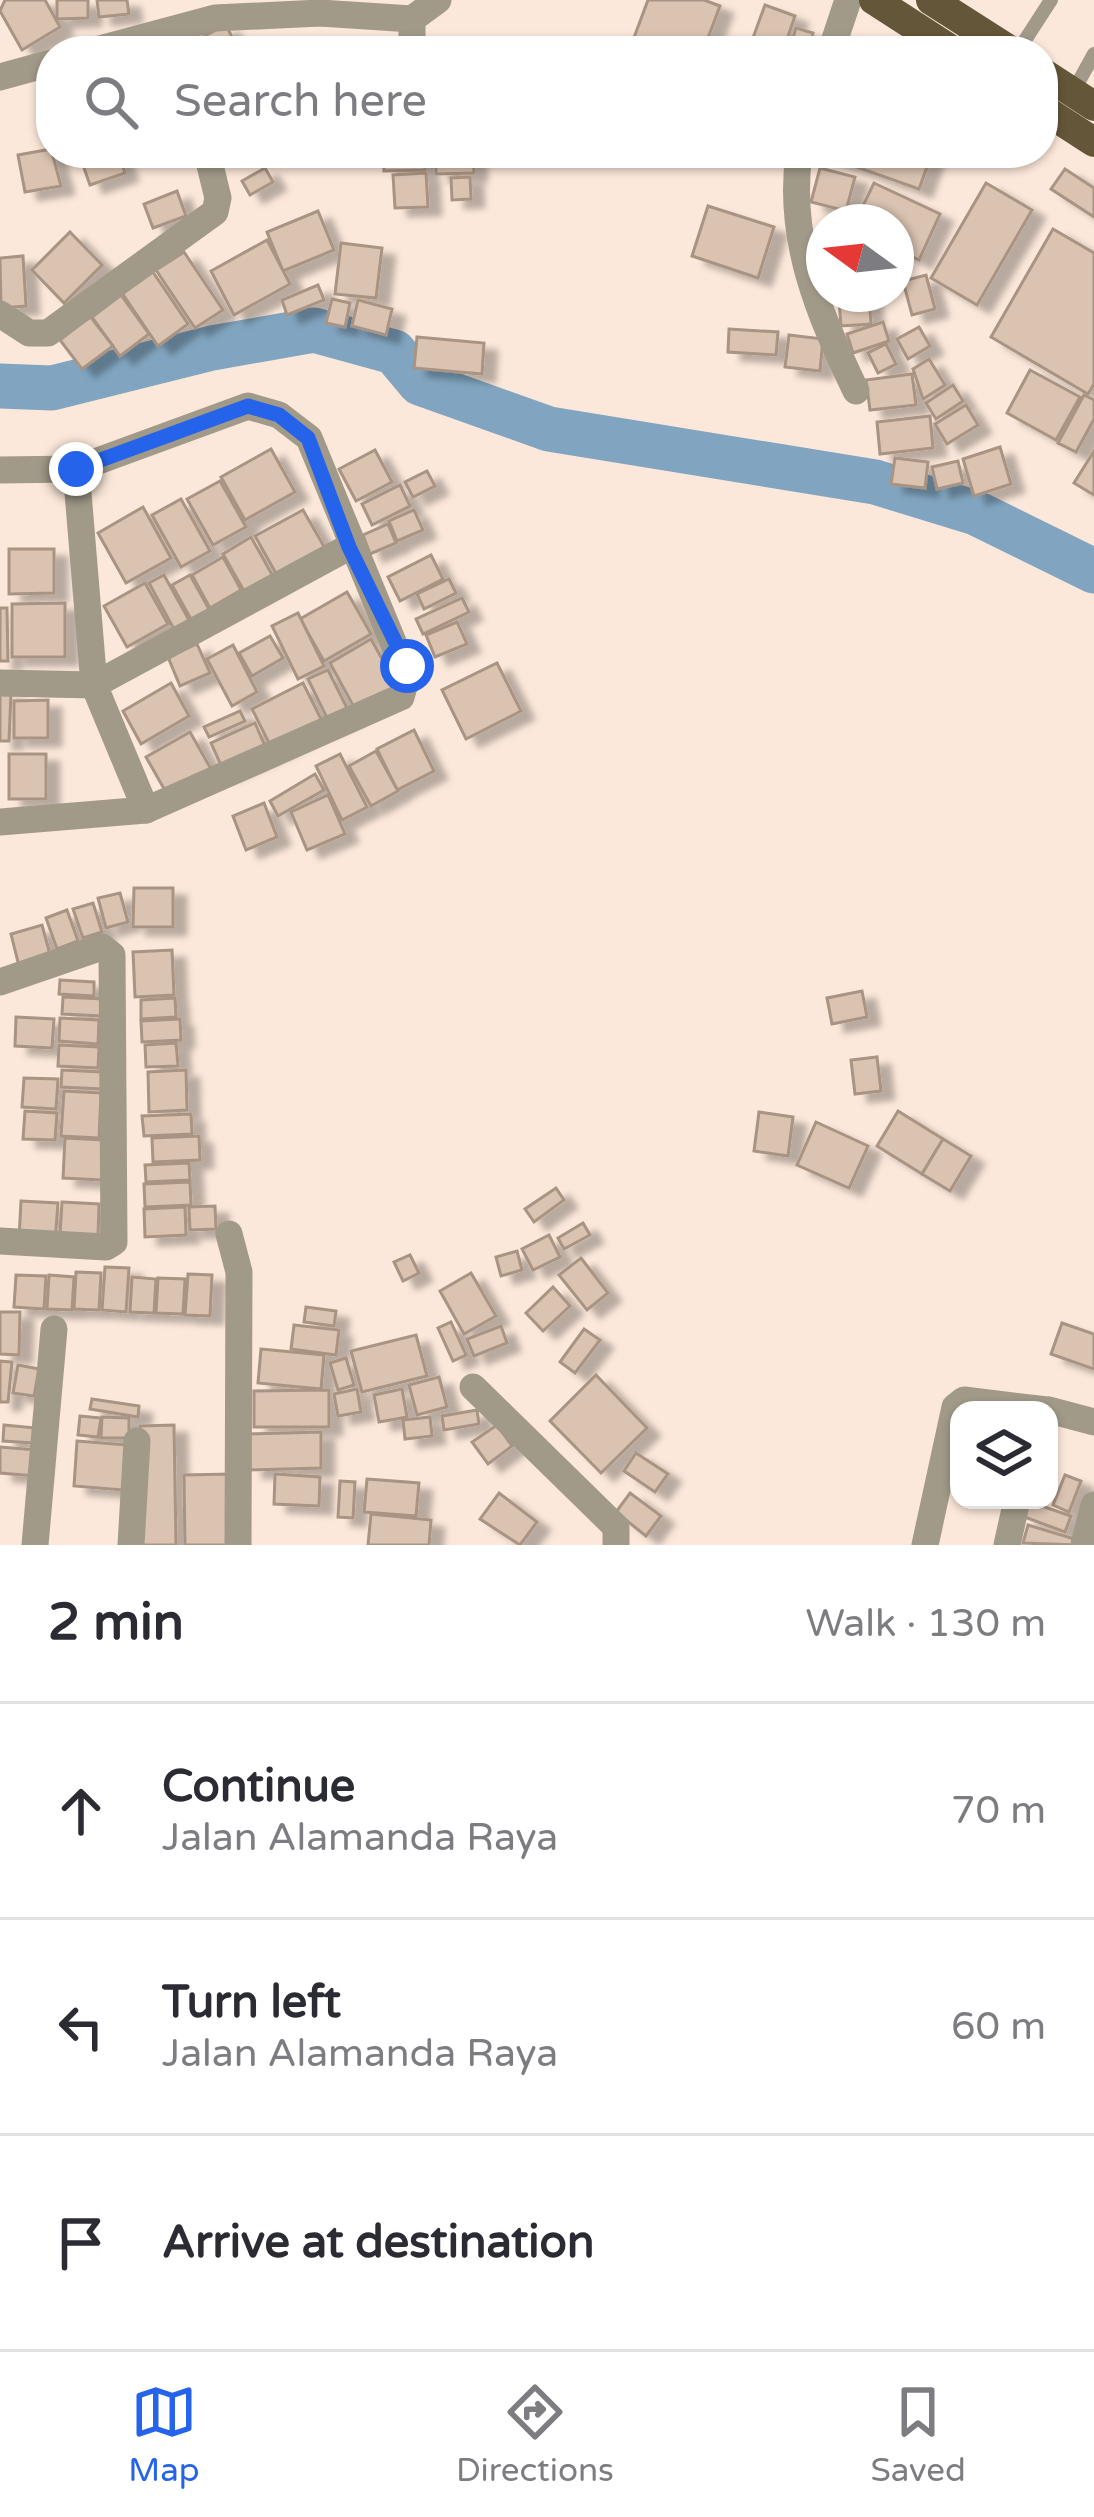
<!DOCTYPE html>
<html lang="en">
<head>
<meta charset="utf-8">
<style>
  body { margin:0; font-family:"Varela Round",sans-serif; background:#f2f2f3; color:#2b2b33 }
  .controls { position:absolute; right:36px; bottom:36px; display:grid; overflow:hidden; border-radius:24px; box-shadow:0 3px 9px #0004 }
  .controls button { width:108px; height:108px; display:grid; place-items:center; padding:0; border:0; border-bottom:3px solid #e1e1e2; background:#fff; color:#2b2b33; font:60px sans-serif }
  .compass { position:absolute; left:806px; top:204px; width:108px; height:108px; border-radius:50%; background:#fff; box-shadow:0 3px 9px #0004; rotate:285deg }
  .stop { position:absolute; width:36px; height:36px; margin:-27px; border:9px solid #2563eb; border-radius:50%; background:#fff }
  .stop.end { background:#2563eb; border-color:#fff; box-shadow:0 3px 12px #0008 }
  .list { margin:0; padding:0; list-style:none }
  h2 { display:flex; justify-content:space-between; align-items:center; height:156px; margin:0; padding:0 48px; font-size:51px }
  h2 small { font-size:39px; font-weight:400; color:#7c7c81 }
  .list li { display:grid; grid-template-columns:78px 1fr auto; gap:36px; align-items:center; box-sizing:border-box; height:216px; padding:0 48px; border-top:3px solid #e1e1e2 }
  .list b { display:block; font-size:45px; white-space:nowrap }
  .list p { margin:0; font-size:39px; white-space:nowrap; color:#7c7c81 }
  .list em { font-size:39px; font-style:normal; color:#7c7c81 }
  .icon { flex:none; width:66px; height:66px; fill:none; stroke:currentColor; stroke-width:2; stroke-linecap:round; stroke-linejoin:round }
  .map { position:relative; flex:none; width:1094px; height:1545px; overflow:hidden }
  .search { position:absolute; background:#fff; box-shadow:0 3px 9px #0004; left:36px; right:36px; top:36px; height:132px; display:flex; align-items:center; gap:30px; box-sizing:border-box; padding:0 42px; border-radius:48px; color:#7c7c81; font-size:45px }
  .sheet { height:804px; background:#fff }
  nav { display:flex; justify-content:space-around; align-items:center; box-sizing:border-box; height:168px; border-top:3px solid #e1e1e2; background:#fff; font-size:33px; color:#7c7c81 }
  nav a { display:grid; justify-items:center; gap:6px }
  nav .on { color:#2563eb }
  .map>svg:first-child { display:block }
  .lines { fill:none; stroke-linecap:round; stroke-linejoin:round }
  .river { stroke:#81a5c0; stroke-width:45 }
  .building { fill:#dac3b1; stroke:#a99382; stroke-width:3; filter:url(#shadow) }
  .service { stroke:#a19a89; stroke-width:14 }
  .minor { stroke:#a19a89; stroke-width:27 }
  .primary { stroke:#645638; stroke-width:30 }
  .route { stroke:#2563eb; stroke-width:15 }
</style>
</head>
<body>
<div class="map">
<svg width="1094" height="1545" viewBox="0 0 1094 1545">
  <defs>
    <filter id="shadow"><feDropShadow dx="13" dy="8" stdDeviation="3" flood-color="#0004"/></filter>
  </defs>
  <rect width="100%" height="100%" fill="#fce8da"/>
  <g class="lines">
    <polyline class="river" points="0,386 52,388 212,348 314,330 394,352 420,383 549,429 875,482 976,513 1094,571"/>
  </g>
  <g class="building">
    <polygon points="5,0 45,0 60,27 22,50 0,11"/>
    <polygon points="57,0 88,0 88,18 57,19"/>
    <polygon points="97,0 127,0 129,14 99,17"/>
    <polygon points="648,0 704,0 720,6 703,51 629,51"/>
    <polygon points="765,5 795,16 783,51 750,46"/>
    <polygon points="226,25 239,51 187,51 185,46"/>
    <polygon points="796,28 813,33 808,51 789,51"/>
    <polygon points="311,38 359,38 359,51 310,51"/>
    <polygon points="51,149 61,186 25,192 18,155"/>
    <polygon points="118,153 125,173 90,185 83,165"/>
    <polygon points="383,153 424,153 425,170 384,171"/>
    <polygon points="436,153 473,153 474,173 436,174"/>
    <polygon points="817,153 932,153 919,189"/>
    <polygon points="265,168 273,182 250,195 242,181"/>
    <polygon points="820,168 855,177 846,211 811,202"/>
    <polygon points="1065,169 1094,188 1094,217 1051,189"/>
    <polygon points="426,173 428,207 395,208 393,175"/>
    <polygon points="470,177 471,199 452,200 451,178"/>
    <polygon points="874,183 940,214 919,260 896,249 896,222 855,222"/>
    <polygon points="986,183 1032,210 977,305 931,278"/>
    <polygon points="177,191 186,216 153,228 144,204"/>
    <polygon points="708,206 774,227 758,278 692,256"/>
    <polygon points="318,211 334,250 283,271 267,232"/>
    <polygon points="1053,229 1094,253 1094,384 1088,394 991,337"/>
    <polygon points="70,232 102,265 64,303 32,270"/>
    <polygon points="267,240 290,284 234,315 211,271"/>
    <polygon points="341,243 382,248 376,298 335,294"/>
    <polygon points="184,252 223,310 195,328 156,270"/>
    <polygon points="23,256 26,306 1,308 0,258"/>
    <polygon points="153,272 188,324 158,346 122,293"/>
    <polygon points="926,275 935,309 912,315 903,281"/>
    <polygon points="318,285 324,300 287,315 282,300"/>
    <polygon points="121,295 149,334 120,356 92,317"/>
    <polygon points="869,298 871,324 841,326 839,301"/>
    <polygon points="332,299 350,303 345,327 326,323"/>
    <polygon points="358,300 392,309 386,335 352,326"/>
    <polygon points="90,316 113,346 82,369 60,340"/>
    <polygon points="883,322 889,341 853,353 847,334"/>
    <polygon points="919,327 930,346 908,359 897,339"/>
    <polygon points="729,329 778,332 776,355 728,352"/>
    <polygon points="789,335 823,339 820,371 785,367"/>
    <polygon points="417,337 484,343 482,374 414,368"/>
    <polygon points="886,344 896,364 878,373 868,353"/>
    <polygon points="929,359 945,385 923,399 913,369"/>
    <polygon points="1030,370 1080,397 1056,440 1007,413"/>
    <polygon points="912,374 916,405 870,410 866,380"/>
    <polygon points="953,385 963,401 936,419 926,403"/>
    <polygon points="1084,395 1094,400 1094,419 1076,452 1058,443"/>
    <polygon points="966,405 978,425 947,444 935,424"/>
    <polygon points="930,416 933,448 880,454 877,422"/>
    <polygon points="1000,447 1011,484 974,496 963,459"/>
    <polygon points="271,449 295,492 245,520 221,477"/>
    <polygon points="375,450 392,482 356,501 339,469"/>
    <polygon points="1094,451 1094,495 1074,483"/>
    <polygon points="895,458 928,462 925,488 891,484"/>
    <polygon points="958,461 963,483 937,489 932,467"/>
    <polygon points="427,471 435,486 413,497 405,482"/>
    <polygon points="220,481 246,527 213,545 187,499"/>
    <polygon points="400,485 410,506 372,525 362,504"/>
    <polygon points="181,499 210,551 181,567 152,515"/>
    <polygon points="143,507 171,558 126,583 98,533"/>
    <polygon points="303,510 326,550 278,577 255,536"/>
    <polygon points="414,510 423,530 397,541 389,521"/>
    <polygon points="388,524 396,543 370,554 363,535"/>
    <polygon points="251,537 275,580 247,596 223,554"/>
    <polygon points="9,549 54,549 54,593 9,594"/>
    <polygon points="431,555 443,579 400,601 388,577"/>
    <polygon points="223,557 241,590 210,608 192,575"/>
    <polygon points="164,575 190,622 175,631 149,583"/>
    <polygon points="190,575 210,611 192,621 172,585"/>
    <polygon points="449,579 456,593 424,609 417,594"/>
    <polygon points="145,583 168,624 127,647 104,606"/>
    <polygon points="347,592 371,634 324,661 300,619"/>
    <polygon points="462,598 469,612 423,634 416,619"/>
    <polygon points="65,603 65,657 12,657 12,604"/>
    <polygon points="0,608 7,608 8,661 0,661"/>
    <polygon points="298,613 324,666 298,679 272,626"/>
    <polygon points="457,622 467,644 435,657 426,635"/>
    <polygon points="270,636 283,658 252,676 239,653"/>
    <polygon points="371,639 397,686 355,709 330,663"/>
    <polygon points="197,644 210,673 180,686 168,657"/>
    <polygon points="233,645 257,692 232,706 207,659"/>
    <polygon points="497,663 521,711 466,739 442,690"/>
    <polygon points="328,670 350,714 330,724 308,679"/>
    <polygon points="171,683 189,716 141,744 123,711"/>
    <polygon points="303,683 324,725 273,751 252,709"/>
    <polygon points="0,692 11,693 9,741 0,741"/>
    <polygon points="48,700 48,738 14,738 14,701"/>
    <polygon points="240,711 245,721 209,737 204,727"/>
    <polygon points="255,723 268,753 224,772 211,743"/>
    <polygon points="414,730 434,771 397,790 377,749"/>
    <polygon points="190,732 211,769 167,794 146,757"/>
    <polygon points="376,751 398,791 371,806 349,766"/>
    <rect x="9" y="754" width="37" height="45"/>
    <polygon points="340,754 367,807 342,820 316,766"/>
    <polygon points="315,774 324,790 278,816 270,801"/>
    <polygon points="328,795 345,834 307,850 291,812"/>
    <polygon points="264,803 277,837 246,850 233,816"/>
    <polygon points="134,888 173,888 173,927 133,927"/>
    <polygon points="120,893 128,922 106,928 98,898"/>
    <polygon points="93,903 102,932 83,938 73,909"/>
    <polygon points="67,910 78,941 57,949 46,918"/>
    <polygon points="42,925 51,958 19,966 11,934"/>
    <polygon points="172,950 174,995 135,997 133,952"/>
    <polygon points="60,980 94,982 94,996 59,994"/>
    <polygon points="862,991 867,1017 832,1024 827,998"/>
    <polygon points="63,997 103,999 102,1016 62,1014"/>
    <polygon points="175,998 176,1017 141,1019 141,1000"/>
    <polygon points="16,1017 54,1019 52,1048 15,1046"/>
    <polygon points="60,1018 99,1020 98,1044 59,1041"/>
    <polygon points="180,1019 181,1040 142,1042 141,1021"/>
    <polygon points="176,1043 178,1066 146,1067 145,1045"/>
    <polygon points="59,1045 99,1047 98,1068 58,1066"/>
    <polygon points="877,1057 881,1091 855,1094 851,1060"/>
    <polygon points="62,1070 102,1072 102,1089 61,1087"/>
    <polygon points="186,1070 187,1110 149,1112 148,1072"/>
    <polygon points="24,1078 58,1079 56,1109 22,1107"/>
    <polygon points="64,1091 101,1093 99,1138 61,1136"/>
    <polygon points="25,1111 57,1113 55,1140 23,1139"/>
    <polygon points="898,1111 943,1139 922,1174 877,1146"/>
    <polygon points="759,1112 793,1117 788,1156 754,1151"/>
    <polygon points="191,1114 192,1134 144,1136 142,1116"/>
    <polygon points="816,1122 868,1146 849,1188 797,1165"/>
    <polygon points="199,1136 200,1160 153,1162 152,1138"/>
    <polygon points="65,1138 104,1140 102,1180 63,1178"/>
    <polygon points="943,1139 971,1156 950,1191 922,1174"/>
    <polygon points="189,1163 190,1180 146,1182 145,1165"/>
    <polygon points="190,1182 191,1205 145,1207 144,1184"/>
    <polygon points="556,1188 564,1200 534,1222 525,1209"/>
    <polygon points="21,1201 58,1203 55,1241 19,1239"/>
    <polygon points="62,1202 99,1204 98,1236 60,1234"/>
    <polygon points="215,1206 216,1229 190,1230 189,1207"/>
    <polygon points="185,1207 186,1235 145,1237 144,1209"/>
    <polygon points="583,1223 590,1235 564,1249 558,1238"/>
    <polygon points="549,1235 560,1257 533,1270 522,1249"/>
    <polygon points="517,1251 522,1270 501,1276 496,1257"/>
    <polygon points="410,1255 419,1273 403,1281 394,1262"/>
    <polygon points="581,1258 608,1293 587,1310 559,1275"/>
    <polygon points="105,1267 129,1268 126,1312 102,1310"/>
    <polygon points="76,1272 101,1273 99,1310 74,1309"/>
    <polygon points="471,1273 496,1316 464,1334 440,1291"/>
    <polygon points="188,1274 212,1275 210,1316 185,1315"/>
    <polygon points="16,1275 46,1276 44,1309 14,1307"/>
    <polygon points="49,1275 74,1277 72,1310 47,1309"/>
    <polygon points="132,1277 156,1279 154,1313 130,1312"/>
    <polygon points="158,1278 185,1279 183,1314 156,1313"/>
    <polygon points="553,1287 570,1306 543,1331 526,1313"/>
    <polygon points="306,1307 336,1311 334,1326 304,1322"/>
    <polygon points="0,1312 20,1312 19,1355 0,1354"/>
    <polygon points="451,1322 466,1355 453,1361 438,1328"/>
    <polygon points="1062,1323 1094,1334 1094,1369 1051,1354"/>
    <polygon points="294,1325 339,1330 336,1355 291,1349"/>
    <polygon points="501,1326 507,1343 474,1356 467,1339"/>
    <polygon points="584,1329 600,1340 575,1373 560,1362"/>
    <polygon points="416,1335 427,1376 362,1392 351,1351"/>
    <polygon points="261,1349 324,1355 321,1389 258,1383"/>
    <polygon points="346,1358 354,1385 338,1390 330,1363"/>
    <polygon points="0,1361 12,1362 8,1402 0,1402"/>
    <polygon points="18,1365 39,1369 34,1396 13,1393"/>
    <polygon points="596,1375 647,1428 601,1473 550,1421"/>
    <polygon points="439,1377 447,1407 417,1415 409,1385"/>
    <polygon points="357,1389 361,1412 338,1416 334,1394"/>
    <polygon points="402,1389 407,1417 379,1422 374,1395"/>
    <polygon points="329,1390 329,1427 254,1427 254,1391"/>
    <polygon points="92,1399 139,1406 138,1417 90,1409"/>
    <polygon points="477,1410 479,1424 444,1430 442,1416"/>
    <polygon points="80,1416 101,1418 98,1437 78,1435"/>
    <polygon points="102,1417 129,1418 129,1438 101,1438"/>
    <polygon points="430,1417 432,1436 405,1439 403,1420"/>
    <polygon points="4,1425 36,1428 34,1443 3,1441"/>
    <polygon points="174,1425 176,1545 142,1545 140,1426"/>
    <polygon points="497,1425 512,1446 488,1464 472,1442"/>
    <polygon points="321,1432 321,1468 250,1470 249,1434"/>
    <polygon points="77,1441 127,1445 123,1490 74,1486"/>
    <polygon points="0,1447 37,1450 35,1476 0,1473"/>
    <polygon points="636,1453 668,1474 655,1492 624,1471"/>
    <polygon points="230,1474 231,1545 185,1545 184,1475"/>
    <polygon points="275,1474 320,1477 319,1506 274,1504"/>
    <polygon points="1065,1475 1081,1481 1069,1512 1053,1505"/>
    <polygon points="367,1479 419,1483 416,1516 364,1512"/>
    <polygon points="340,1481 355,1482 353,1518 338,1517"/>
    <polygon points="499,1493 537,1522 520,1545 480,1519"/>
    <polygon points="630,1493 661,1516 646,1536 616,1512"/>
    <polygon points="1027,1501 1071,1516 1065,1532 1022,1516"/>
    <polygon points="371,1514 431,1520 429,1545 368,1545"/>
    <polygon points="1028,1525 1078,1540 1077,1545 1023,1543"/>
  </g>
  <g class="lines">
    <g class="service">
      <polyline points="1018,51 1051,0"/>
      <polyline points="1073,92 1094,54"/>
    </g>
    <g class="minor">
      <polyline points="412,19 412,51"/>
      <polyline points="92,51 215,18 320,13 412,19 438,0"/>
      <polyline points="831,51 848,0"/>
      <polyline points="0,77 51,63"/>
      <path d="M799,153C787,240 819,314 856,391"/>
      <polyline points="0,314 29,333 48,333 215,212 218,198 207,153"/>
      <polyline points="76,469 94,685 146,810"/>
      <polyline points="0,470 76,469 248,406 279,415 309,438 407,676 401,697 146,810 0,822"/>
      <polyline points="0,683 94,685 349,547"/>
      <polyline points="0,982 102,947 112,955 114,1242 106,1247 0,1241"/>
      <polyline points="229,1234 239,1272 238,1545"/>
      <polyline points="473,1387 616,1527 616,1545"/>
      <polyline points="1049,1410 1094,1422"/>
      <polyline points="35,1545 54,1329"/>
      <polyline points="131,1545 137,1441"/>
      <polyline points="925,1545 955,1407 964,1400 1047,1410"/>
      <polyline points="1007,1545 1017,1500"/>
      <polyline points="1084,1545 1094,1505"/>
    </g>
    <g class="primary">
      <polyline points="874,0 953,51"/>
      <polyline points="931,0 1011,51"/>
      <polyline points="1043,73 1094,106"/>
      <polyline points="1043,109 1094,142"/>
    </g>
  </g>
  <g class="lines">
    <polyline class="route" points="76,469 248,406 279,415 308,438 349,547 407,666"/>
  </g>
</svg>
<div class="controls">
<button><svg class="icon" aria-label="layers" viewBox="0 0 24 24"><path d="M12 4l9 5-9 5-9-5zM3 14l9 5 9-5"/></svg></button>
</div>
<svg class="compass" viewBox="-18 -18 36 36"><path d="M0-13l5 13h-10z" fill="#e53935"/><path d="M0 13l5-13h-10z" fill="#7c7c81"/></svg>
<div class="stop" style="left:407px;top:666px"></div>
<div class="stop end" style="left:76px;top:469px"></div>
<div class="search"><svg class="icon" aria-label="search" viewBox="0 0 24 24"><circle cx="10" cy="10" r="6"/><path d="M15 15l6 6"/></svg>Search here</div>
</div>
<section class="sheet">
<h2>2 min<small>Walk · 130 m</small></h2>
<ul class="list">
<li><svg class="icon" aria-label="ahead" viewBox="0 0 24 24"><path d="M12 20V5M6 11l6-6 6 6"/></svg><div><b>Continue</b><p>Jalan Alamanda Raya</p></div><em>70 m</em></li>
<li><svg class="icon" aria-label="left" viewBox="0 0 24 24"><path d="M17 20v-9H6M10 6l-5 5 5 5"/></svg><div><b>Turn left</b><p>Jalan Alamanda Raya</p></div><em>60 m</em></li>
<li><svg class="icon" aria-label="arrive" viewBox="0 0 24 24"><path d="M6 21V4h12l-3 4 3 4H6"/></svg><div><b>Arrive at destination</b></div></li>
</ul>
</section>
<nav>
<a class="on"><svg class="icon" aria-label="map" viewBox="0 0 24 24"><path d="M3 6l6-2 6 2 6-2v14l-6 2-6-2-6 2zM9 4v14M15 6v14"/></svg>Map</a>
<a><svg class="icon" aria-label="directions" viewBox="0 0 24 24"><path d="M12 3l9 9-9 9-9-9zM9 14v-3h6M13 9l2 2-2 2"/></svg>Directions</a>
<a><svg class="icon" aria-label="saved" viewBox="0 0 24 24"><path d="M7 4h10v16l-5-4-5 4z"/></svg>Saved</a>
</nav>
</body>
</html>
